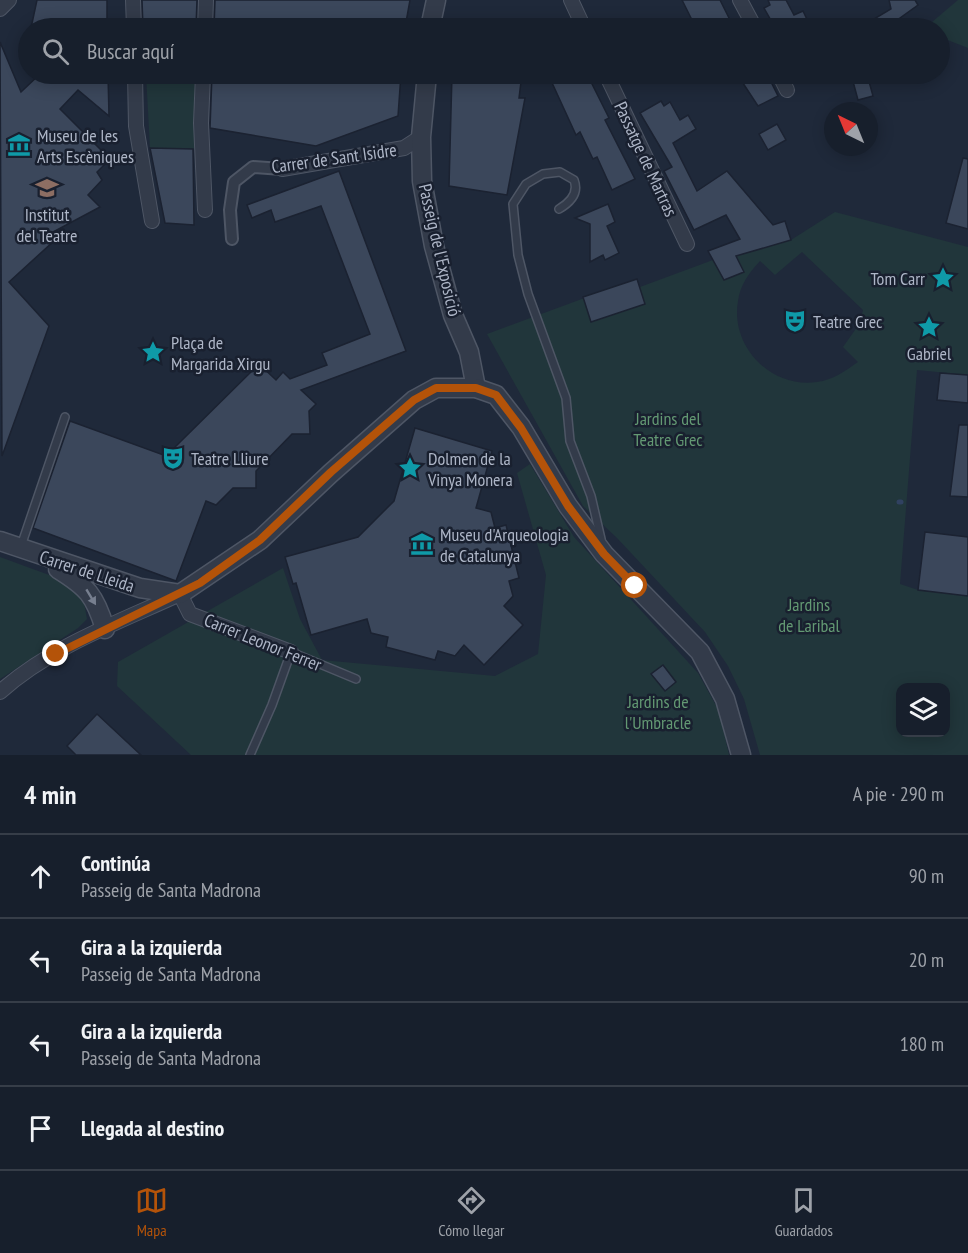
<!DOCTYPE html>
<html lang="es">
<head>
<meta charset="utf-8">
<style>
  body { margin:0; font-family:"PT Sans Narrow",sans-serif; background:#242c38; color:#f1f3f6 }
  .controls { position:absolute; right:18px; bottom:18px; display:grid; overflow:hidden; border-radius:12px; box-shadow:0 3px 15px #0003 }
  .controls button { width:54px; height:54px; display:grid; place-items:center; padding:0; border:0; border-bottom:2px solid #363d48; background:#171f2c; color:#f1f3f6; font:30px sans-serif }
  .compass { position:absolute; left:824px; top:102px; width:54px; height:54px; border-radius:50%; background:#171f2c; box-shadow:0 3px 15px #0003; rotate:317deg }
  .stop { position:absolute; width:18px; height:18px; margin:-14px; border:4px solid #b45309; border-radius:50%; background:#fff }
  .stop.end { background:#b45309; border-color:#fff; box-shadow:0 2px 6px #0008 }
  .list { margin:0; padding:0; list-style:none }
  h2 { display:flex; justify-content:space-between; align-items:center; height:78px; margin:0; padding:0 24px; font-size:26px }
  h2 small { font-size:20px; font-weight:400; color:#9ea2a9 }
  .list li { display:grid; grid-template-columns:39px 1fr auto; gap:18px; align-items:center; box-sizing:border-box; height:84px; padding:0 24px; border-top:2px solid #363d48 }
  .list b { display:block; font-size:22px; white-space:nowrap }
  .list p { margin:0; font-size:20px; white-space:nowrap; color:#9ea2a9 }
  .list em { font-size:20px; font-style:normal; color:#9ea2a9 }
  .icon { flex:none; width:33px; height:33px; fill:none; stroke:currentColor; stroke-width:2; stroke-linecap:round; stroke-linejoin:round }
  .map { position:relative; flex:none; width:968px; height:755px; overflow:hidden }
  .search { position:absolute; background:#171f2c; box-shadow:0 3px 15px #0003; left:18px; right:18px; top:18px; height:66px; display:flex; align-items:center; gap:15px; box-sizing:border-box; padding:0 21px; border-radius:33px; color:#9ea2a9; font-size:22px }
  .sheet { height:414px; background:#171f2c }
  nav { display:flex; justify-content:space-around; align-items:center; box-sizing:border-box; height:84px; border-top:2px solid #363d48; background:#171f2c; font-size:16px; color:#9ea2a9 }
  nav a { display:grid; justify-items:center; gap:3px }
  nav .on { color:#b45309 }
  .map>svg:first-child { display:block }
  .green { fill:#21363b; fill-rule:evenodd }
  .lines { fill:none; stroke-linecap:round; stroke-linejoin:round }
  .stream { stroke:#304161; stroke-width:5 }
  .building { fill:#3b475b; stroke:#1b2231; stroke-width:1.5 }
  .service-casing { stroke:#4e5665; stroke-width:10 }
  .pedestrian-casing { stroke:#4e5665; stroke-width:14 }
  .minor-casing { stroke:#4e5665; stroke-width:16 }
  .tertiary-casing { stroke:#4e5665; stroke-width:21 }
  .service { stroke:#333b4a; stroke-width:7 }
  .pedestrian { stroke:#333b4a; stroke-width:10 }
  .minor { stroke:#333b4a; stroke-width:14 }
  .tertiary { stroke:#333b4a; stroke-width:18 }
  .oneway { fill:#777f8f }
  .route { stroke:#b45309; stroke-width:8 }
  .labels { text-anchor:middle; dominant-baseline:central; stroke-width:5; stroke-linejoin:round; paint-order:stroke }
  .poi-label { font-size:18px; fill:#aeb6c7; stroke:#19202f; text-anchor:start }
  .street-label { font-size:18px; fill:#aeb6c7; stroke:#19202f }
  .park-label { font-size:18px; fill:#639973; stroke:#19202f }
</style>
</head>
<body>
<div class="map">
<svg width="968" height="755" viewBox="0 0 968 755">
  <rect width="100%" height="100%" fill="#1f293a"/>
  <g class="green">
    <polygon points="958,0 968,0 968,48 940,37 940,28 925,28"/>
    <polygon points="146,74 195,74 194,149 150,148"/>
    <path d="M835,212L968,247V375L917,370L900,584L918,590L968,596V755H760L744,699L728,666L705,632L617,538L583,506L487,334L636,279L640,287L713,260L791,240ZM802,252L863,310L860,323L843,347L858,362C845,371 833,380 817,382C771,389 730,346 738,301C740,285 749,273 760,261L775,275ZM900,688H946V732H900Z"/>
    <polygon points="530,464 574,537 698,673 719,711 729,755 191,755 117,686 118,662 283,568 300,619 322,660 495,676 538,654 546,575 517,473"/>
    <polygon points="0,557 71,583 83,597 87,619 78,628 0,679"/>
  </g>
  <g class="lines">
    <polyline class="stream" points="899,502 901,502"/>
  </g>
  <g class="building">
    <polygon points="37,0 107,0 107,28 31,28"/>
    <polygon points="142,0 197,0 196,28 143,28"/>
    <polygon points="215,0 410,0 405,28 214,28"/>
    <polygon points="682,0 720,0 734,28 696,28"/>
    <polygon points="768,0 786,0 794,15 803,11 811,28 764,28 773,24 764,8 770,5"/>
    <polygon points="889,0 915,0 918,5 886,28 859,28 891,9"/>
    <polygon points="0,42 21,92 40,74 108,74 109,116 78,90 60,109 110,159 97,172 102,180 88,195 100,207 51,233 55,240 9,282 49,326 2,456"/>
    <polygon points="212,74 401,74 398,116 316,146 210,128"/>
    <polygon points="452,74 522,74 519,98 525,98 507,195 449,186"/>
    <polygon points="548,74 587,74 609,118 605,120 635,179 612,190 597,157 593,159 580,132 576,135"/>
    <polygon points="737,74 767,74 778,96 758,106"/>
    <polygon points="851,74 867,74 873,96 858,100"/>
    <polygon points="661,101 664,106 670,102 680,120 688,115 696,129 673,143 697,191 727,171 773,225 785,221 791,240 736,256 744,272 724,280 708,251 740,239 726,215 694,230 664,171 672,167 640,113"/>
    <polygon points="777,124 786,140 768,150 759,134"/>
    <polygon points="150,148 193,149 194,225 165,223"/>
    <polygon points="963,158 968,159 968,229 946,223"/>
    <polygon points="339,171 406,351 301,390 316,404 309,411 310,434 292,434 256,471 256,488 233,488 216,505 206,501 176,581 33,528 70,421 166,456 259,364 276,380 283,372 290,379 327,365 322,353 370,334 321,206 275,222 271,210 252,218 247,205"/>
    <polygon points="608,204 615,222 607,226 619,253 605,260 603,255 590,262 590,224 575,218"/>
    <polygon points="637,279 645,304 591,322 583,297"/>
    <polygon points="940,373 968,375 968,403 937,400"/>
    <polygon points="959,425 968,425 968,497 950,496"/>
    <polygon points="415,428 492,451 476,508 491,512 495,528 506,525 519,578 509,581 513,596 504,606 523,625 484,665 464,645 455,656 438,651 435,660 386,647 388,637 371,633 367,619 311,635 296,583 293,584 285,557 358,537 394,501"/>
    <polygon points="925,532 968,537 968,596 918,590"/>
    <polygon points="663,665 676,682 665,691 651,674"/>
    <polygon points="97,714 141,755 76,755 67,746"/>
  </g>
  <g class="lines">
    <g class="service-casing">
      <g id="service">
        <path d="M559,209C571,202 579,193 574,180L560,172L543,174L526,184L513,204L518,255L528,294L566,398L570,441L591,496L601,539"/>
        <polyline points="21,546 65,417"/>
        <polyline points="250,755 272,705 291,652 356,679"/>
      </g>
    </g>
    <g class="pedestrian-casing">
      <polyline id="pedestrian" points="232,239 230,210 234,182 253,167 282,169"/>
    </g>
    <g class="minor-casing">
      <g id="minor">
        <polyline points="133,0 134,28"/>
        <polyline points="571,0 584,28"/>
        <polyline points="740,0 755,28"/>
        <polyline points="0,9 9,0"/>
        <polyline points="205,28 206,0"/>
        <polyline points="135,74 136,126 152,221"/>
        <polyline points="203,74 201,123 205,210"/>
        <polyline points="606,74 687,244"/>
        <polyline points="779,74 787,90"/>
        <polyline points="282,169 404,148 421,137"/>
        <path d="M0,692C50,647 119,622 180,594L190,614L291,652"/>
      </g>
    </g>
    <g class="tertiary-casing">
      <g id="tertiary">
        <polyline points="430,28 436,0"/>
        <polyline points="427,74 421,137 422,181 434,246 453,315 469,352 476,388"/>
        <polyline points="0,541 140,588 180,594 260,540 331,473 414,400 436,388 476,388 496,395 521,427 568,506 604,554 700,652 725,699 741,755"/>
        <path d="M58,569C87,587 95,595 105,629"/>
      </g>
    </g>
    <use href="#service" class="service"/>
    <use href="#pedestrian" class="pedestrian"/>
    <use href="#minor" class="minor"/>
    <use href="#tertiary" class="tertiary"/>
  </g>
  <defs><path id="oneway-solid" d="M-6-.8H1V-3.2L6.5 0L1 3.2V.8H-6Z" transform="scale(1.5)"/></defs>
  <use class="oneway" href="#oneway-solid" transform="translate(91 597) rotate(59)"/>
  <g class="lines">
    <polyline class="route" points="56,654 200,583 260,540 331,472 414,400 436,388 476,388 496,395 521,428 568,506 604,554 635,586"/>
  </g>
  <defs>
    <g id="museum-bare" transform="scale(1.8)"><path d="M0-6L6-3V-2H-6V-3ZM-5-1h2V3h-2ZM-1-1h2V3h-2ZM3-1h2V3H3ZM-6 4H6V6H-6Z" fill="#0f9aa8" stroke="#19202f" stroke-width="2.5" paint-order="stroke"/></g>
    <g id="school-bare" transform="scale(1.8)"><path d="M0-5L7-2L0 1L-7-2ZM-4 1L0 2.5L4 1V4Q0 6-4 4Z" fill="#8d6e63" stroke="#19202f" stroke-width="2.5" paint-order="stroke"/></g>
    <g id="sight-bare" transform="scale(1.8)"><path d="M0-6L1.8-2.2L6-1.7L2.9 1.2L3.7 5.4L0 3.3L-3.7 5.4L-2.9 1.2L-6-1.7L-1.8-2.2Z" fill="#0f9aa8" stroke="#19202f" stroke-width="2.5" paint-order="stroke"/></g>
    <g id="theatre-bare" transform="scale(1.8)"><path d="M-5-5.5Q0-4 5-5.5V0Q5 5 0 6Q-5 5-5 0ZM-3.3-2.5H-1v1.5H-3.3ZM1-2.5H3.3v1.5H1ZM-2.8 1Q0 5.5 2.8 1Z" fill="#0f9aa8" stroke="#19202f" stroke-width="2.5" paint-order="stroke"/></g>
  </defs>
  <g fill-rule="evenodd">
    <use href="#museum-bare" x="19" y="145"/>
    <use href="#school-bare" x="47" y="188"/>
    <use href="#sight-bare" x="943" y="278"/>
    <use href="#theatre-bare" x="795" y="321"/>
    <use href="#sight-bare" x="929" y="327"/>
    <use href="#sight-bare" x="153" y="352"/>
    <use href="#theatre-bare" x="173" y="458"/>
    <use href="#sight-bare" x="410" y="468"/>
    <use href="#museum-bare" x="422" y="544"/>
  </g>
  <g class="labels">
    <g class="poi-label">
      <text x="37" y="135">Museu de les<tspan x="37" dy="21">Arts Escèniques</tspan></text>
      <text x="47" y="214" text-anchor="middle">Institut<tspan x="47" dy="21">del Teatre</tspan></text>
      <text x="925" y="278" text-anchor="end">Tom Carr</text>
      <text x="813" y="321">Teatre Grec</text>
      <text x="171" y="342">Plaça de<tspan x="171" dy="21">Margarida Xirgu</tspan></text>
      <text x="929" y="353" text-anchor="middle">Gabriel</text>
      <text x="191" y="458">Teatre Lliure</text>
      <text x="428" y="458">Dolmen de la<tspan x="428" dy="21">Vinya Monera</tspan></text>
      <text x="440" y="534">Museu d'Arqueologia<tspan x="440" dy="21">de Catalunya</tspan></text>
    </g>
    <g class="street-label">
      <text transform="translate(334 158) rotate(-8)">Carrer de Sant Isidre</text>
      <text transform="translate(646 159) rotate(65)">Passatge de Martras</text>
      <text transform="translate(440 250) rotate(77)">Passeig de l'Exposició</text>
      <text transform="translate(87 571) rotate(18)">Carrer de Lleida</text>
      <text transform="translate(263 642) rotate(22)">Carrer Leonor Ferrer</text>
    </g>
    <g class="park-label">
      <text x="668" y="418">Jardins del<tspan x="668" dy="21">Teatre Grec</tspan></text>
      <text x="809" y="604">Jardins<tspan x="809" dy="21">de Laribal</tspan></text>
      <text x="658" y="701">Jardins de<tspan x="658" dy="21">l'Umbracle</tspan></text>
    </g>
  </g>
</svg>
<div class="controls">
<button><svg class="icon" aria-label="layers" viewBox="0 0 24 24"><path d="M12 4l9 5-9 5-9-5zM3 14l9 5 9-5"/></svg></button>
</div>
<svg class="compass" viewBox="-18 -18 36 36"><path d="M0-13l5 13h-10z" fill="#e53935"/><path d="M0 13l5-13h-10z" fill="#9ea2a9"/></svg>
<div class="stop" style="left:635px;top:586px"></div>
<div class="stop end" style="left:56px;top:654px"></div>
<div class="search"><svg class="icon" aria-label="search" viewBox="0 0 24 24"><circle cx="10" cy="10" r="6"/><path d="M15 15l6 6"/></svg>Buscar aquí</div>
</div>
<section class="sheet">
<h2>4 min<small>A pie · 290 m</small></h2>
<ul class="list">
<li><svg class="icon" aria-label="ahead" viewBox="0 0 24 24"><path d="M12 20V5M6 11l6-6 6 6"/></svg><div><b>Continúa</b><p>Passeig de Santa Madrona</p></div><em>90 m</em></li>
<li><svg class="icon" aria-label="left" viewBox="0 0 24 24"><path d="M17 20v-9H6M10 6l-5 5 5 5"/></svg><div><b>Gira a la izquierda</b><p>Passeig de Santa Madrona</p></div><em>20 m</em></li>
<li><svg class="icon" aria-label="left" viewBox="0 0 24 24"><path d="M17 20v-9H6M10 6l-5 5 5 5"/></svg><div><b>Gira a la izquierda</b><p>Passeig de Santa Madrona</p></div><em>180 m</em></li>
<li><svg class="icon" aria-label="arrive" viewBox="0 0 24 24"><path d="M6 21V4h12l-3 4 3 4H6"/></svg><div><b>Llegada al destino</b></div></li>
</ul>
</section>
<nav>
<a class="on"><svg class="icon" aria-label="map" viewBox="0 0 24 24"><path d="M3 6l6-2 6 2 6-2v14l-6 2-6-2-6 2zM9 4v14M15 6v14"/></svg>Mapa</a>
<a><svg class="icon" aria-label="directions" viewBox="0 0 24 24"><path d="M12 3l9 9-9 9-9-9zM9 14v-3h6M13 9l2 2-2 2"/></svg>Cómo llegar</a>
<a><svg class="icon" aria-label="saved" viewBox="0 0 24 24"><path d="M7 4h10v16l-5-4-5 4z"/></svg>Guardados</a>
</nav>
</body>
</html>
